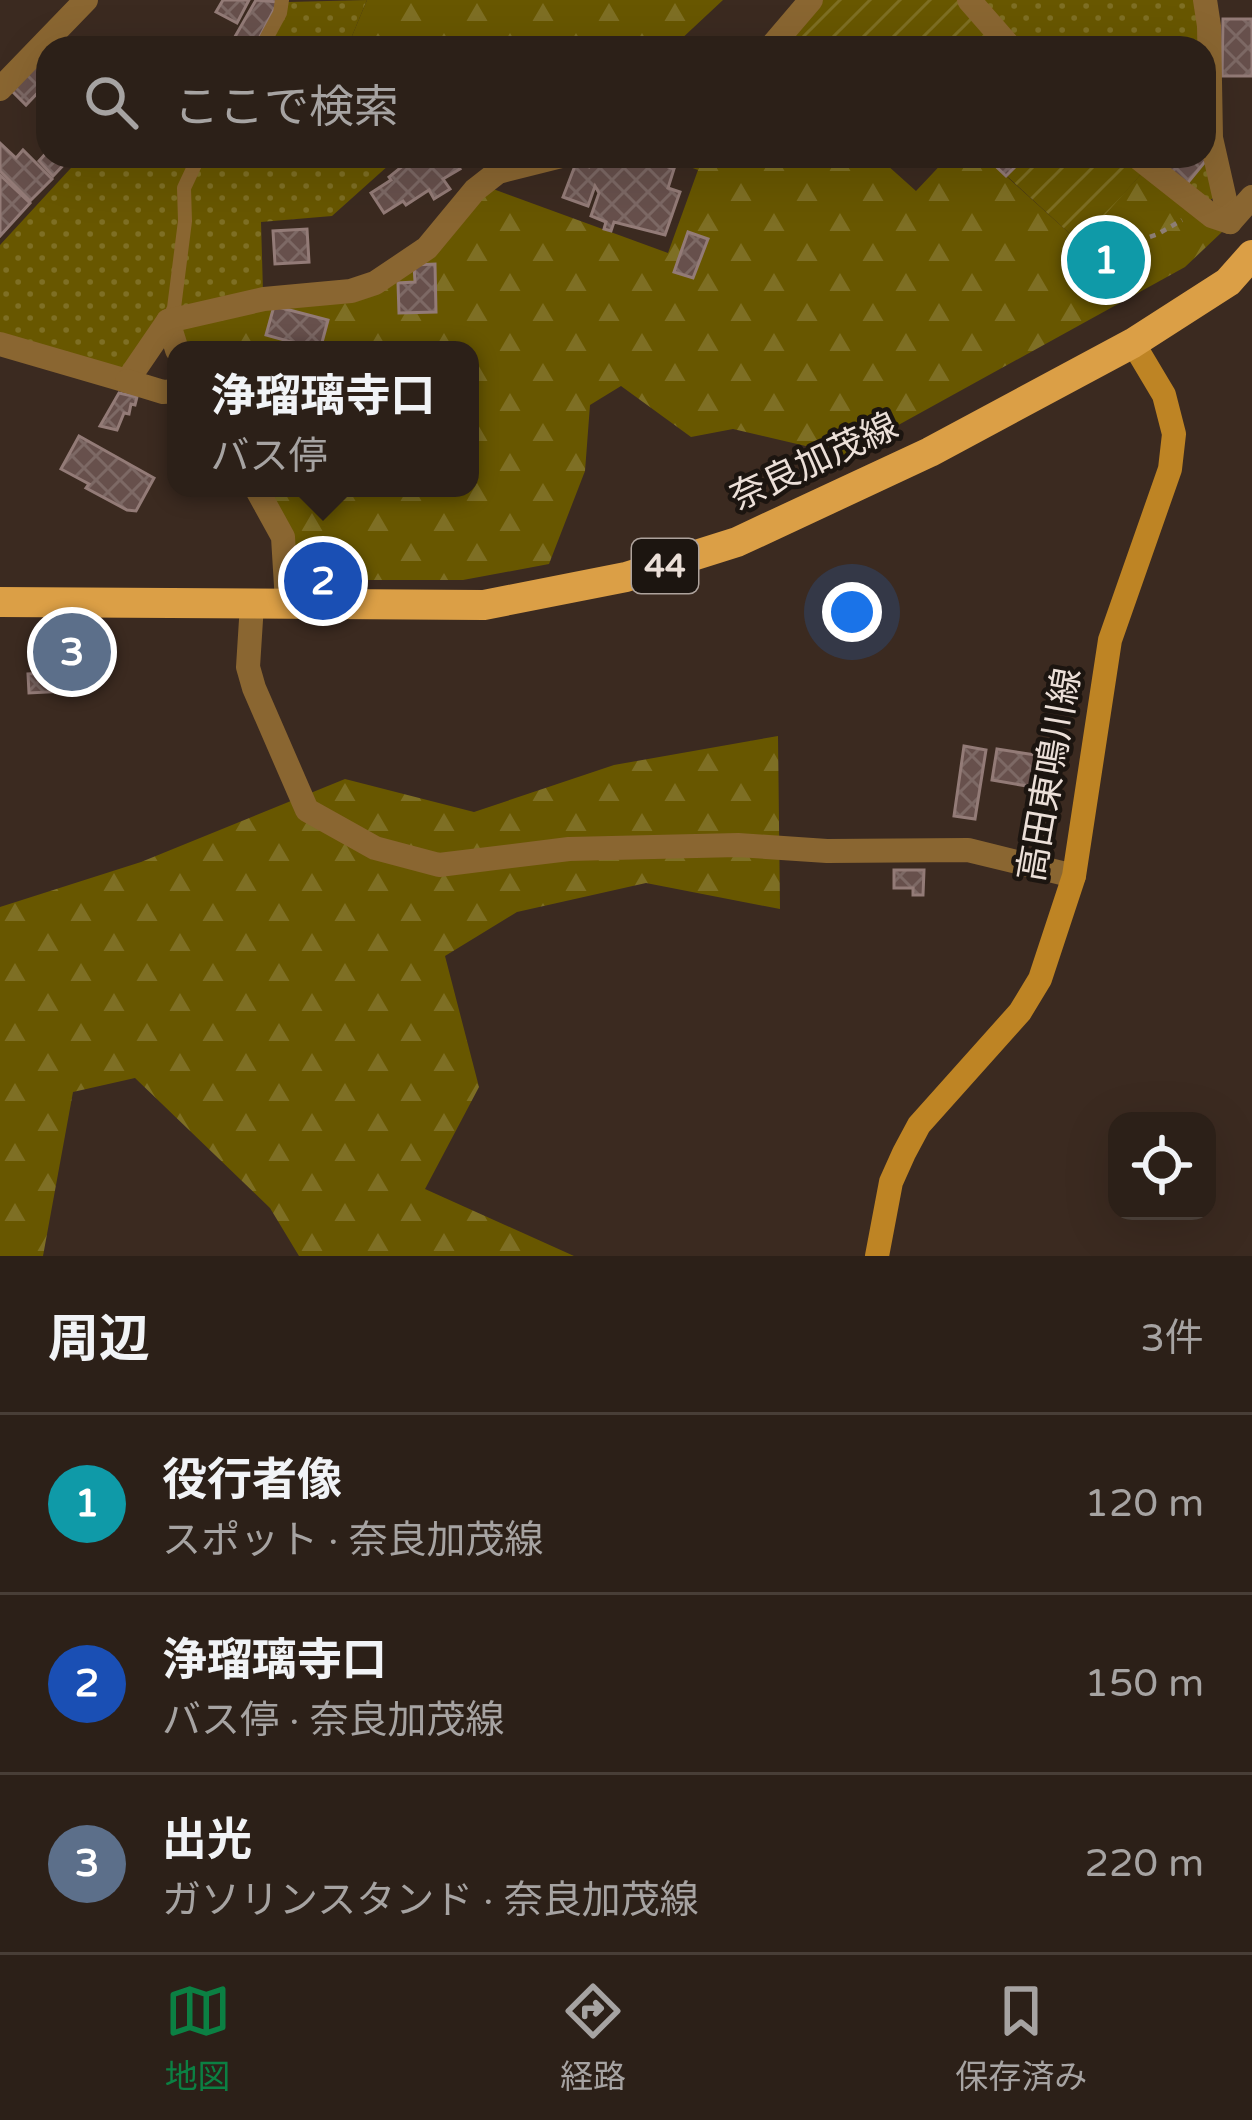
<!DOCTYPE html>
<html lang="ja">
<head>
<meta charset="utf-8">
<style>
  body { margin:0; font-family:"Varela Round","Noto Sans JP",sans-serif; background:#342821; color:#f1f3f6 }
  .controls { position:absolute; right:36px; bottom:36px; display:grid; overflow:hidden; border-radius:24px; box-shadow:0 12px 48px #0002 }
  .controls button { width:108px; height:108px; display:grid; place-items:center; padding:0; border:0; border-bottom:3px solid #483e37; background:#2c2018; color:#f1f3f6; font:60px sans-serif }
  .you { position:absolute; left:852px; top:612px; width:42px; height:42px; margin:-30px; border:9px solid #fff; border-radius:50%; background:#1a73e8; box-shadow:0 0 0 18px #1a73e833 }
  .badge { display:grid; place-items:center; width:78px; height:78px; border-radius:50%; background:#0b8043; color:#fff; font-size:39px; font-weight:700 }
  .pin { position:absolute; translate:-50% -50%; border:6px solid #fff; box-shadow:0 3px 12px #0006 }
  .popup { position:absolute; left:167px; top:341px; width:312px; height:156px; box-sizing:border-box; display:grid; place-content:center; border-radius:24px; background:#2c2018; filter:drop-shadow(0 3px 9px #0005); font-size:39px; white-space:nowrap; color:#a6a3a2 }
  .popup b { font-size:45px; color:#f1f3f6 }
  .popup::after { content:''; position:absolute; left:50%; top:100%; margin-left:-24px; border:24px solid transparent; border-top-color:#2c2018 }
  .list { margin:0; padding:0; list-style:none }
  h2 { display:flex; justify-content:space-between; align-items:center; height:156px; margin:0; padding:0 48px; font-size:51px }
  h2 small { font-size:39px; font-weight:400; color:#a6a3a2 }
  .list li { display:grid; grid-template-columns:78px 1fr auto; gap:36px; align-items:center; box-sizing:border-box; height:180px; padding:0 48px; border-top:3px solid #483e37 }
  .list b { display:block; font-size:45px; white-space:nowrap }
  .list p { margin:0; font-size:39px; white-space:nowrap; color:#a6a3a2 }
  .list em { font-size:39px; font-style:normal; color:#a6a3a2 }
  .icon { flex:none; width:66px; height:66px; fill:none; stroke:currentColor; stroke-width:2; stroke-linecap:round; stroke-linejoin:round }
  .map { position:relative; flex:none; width:1252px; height:1256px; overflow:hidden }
  .search { position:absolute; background:#2c2018; box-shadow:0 12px 48px #0002; left:36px; right:36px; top:36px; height:132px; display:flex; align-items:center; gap:30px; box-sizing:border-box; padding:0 42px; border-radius:36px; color:#a6a3a2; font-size:45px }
  .sheet { height:696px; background:#2c2018 }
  nav { display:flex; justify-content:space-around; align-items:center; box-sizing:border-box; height:168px; border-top:3px solid #483e37; background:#2c2018; font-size:33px; color:#a6a3a2 }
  nav a { display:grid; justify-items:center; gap:6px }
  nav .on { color:#0b8043 }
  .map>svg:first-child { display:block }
  .grass { fill:url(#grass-dots) }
  .forest { fill:url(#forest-firs) }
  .garden { fill:url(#garden-furrows) }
  .building { fill:url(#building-cross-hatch); stroke:#937b77; stroke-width:3 }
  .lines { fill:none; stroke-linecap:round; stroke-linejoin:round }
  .path { stroke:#8d7e75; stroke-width:4.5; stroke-dasharray:6 6; stroke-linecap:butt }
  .lane { stroke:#8a6631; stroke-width:14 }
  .street { stroke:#8a6631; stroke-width:24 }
  .secondary { stroke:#be8424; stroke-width:24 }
  .primary { stroke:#db9f46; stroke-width:30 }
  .labels { text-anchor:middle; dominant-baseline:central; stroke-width:9; stroke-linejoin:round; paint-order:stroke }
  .shield { fill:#1c1510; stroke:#ada29c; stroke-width:3 }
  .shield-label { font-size:33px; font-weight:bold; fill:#ebdfd8 }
  .street-label { font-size:36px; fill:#ebdfd8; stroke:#1c1510 }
</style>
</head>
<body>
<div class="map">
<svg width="1252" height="1256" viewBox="0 0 1252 1256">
  <defs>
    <pattern id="grass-dots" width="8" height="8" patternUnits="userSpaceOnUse" patternTransform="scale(3)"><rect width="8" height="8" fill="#685700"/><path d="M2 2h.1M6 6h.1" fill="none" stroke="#7e6f24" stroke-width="1.8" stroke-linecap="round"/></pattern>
    <pattern id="forest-firs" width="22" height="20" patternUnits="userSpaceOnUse" patternTransform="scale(3)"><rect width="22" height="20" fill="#685700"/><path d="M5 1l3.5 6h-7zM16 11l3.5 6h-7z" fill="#7e6f24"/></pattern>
    <pattern id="garden-furrows" width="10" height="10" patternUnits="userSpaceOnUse" patternTransform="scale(3)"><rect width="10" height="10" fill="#685700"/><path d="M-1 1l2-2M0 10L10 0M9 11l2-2" fill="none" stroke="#7e6f24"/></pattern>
    <pattern id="building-cross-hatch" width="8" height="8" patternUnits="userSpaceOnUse" patternTransform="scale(3)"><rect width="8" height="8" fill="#67504c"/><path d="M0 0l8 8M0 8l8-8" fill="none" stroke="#7d6965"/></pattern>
  </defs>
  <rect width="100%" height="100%" fill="#3b2a20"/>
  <g class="grass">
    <polygon points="367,0 347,48 267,48 288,2"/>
    <polygon points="975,0 1201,0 1215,196 1207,203 1148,156 1204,156 1204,48 1020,48"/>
    <polygon points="82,156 193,156 179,221 168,306 128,369 0,340 0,245"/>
    <polygon points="206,156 399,156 332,216 261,222 263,292 182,307 178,304 189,189"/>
  </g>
  <g class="forest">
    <polygon points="367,0 723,0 678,42 682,48 347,48"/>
    <polygon points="660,156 877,156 916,191 949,156 984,156 1079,242 1143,172 1195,216 1222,232 1185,267 844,455 733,429 691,437 621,386 590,405 585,471 549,564 463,580 293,580 264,488 470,488 470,350 181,350 177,324 351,295 485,186 668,253 698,170"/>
    <polygon points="778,736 780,909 646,883 517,912 445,956 479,1087 425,1189 574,1256 299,1256 270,1208 135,1078 73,1092 43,1256 0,1256 0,907 141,862 345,779 474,812 614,765"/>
  </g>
  <g class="garden">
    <polygon points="815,0 962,0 1005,48 772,48"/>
    <polygon points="985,156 1124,156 1143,172 1080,243"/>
  </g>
  <g class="building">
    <polygon points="223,0 249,0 237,23 216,12"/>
    <polygon points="256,0 278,2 254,48 243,48 232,42"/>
    <polygon points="1223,19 1252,19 1252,76 1222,76"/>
    <polygon points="40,56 48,64 48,82 26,105 9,88"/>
    <polygon points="0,143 16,158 23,150 52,179 30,201 0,171"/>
    <polygon points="48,151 48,156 72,156 53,176 39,161"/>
    <polygon points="415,156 438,159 452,156 460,169 443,179 450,189 434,199 429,190 406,205 403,201 384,213 371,193 391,180 389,177"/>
    <polygon points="593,156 638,156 674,169 668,188 680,192 665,235 614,222 611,231 604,229 606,222 591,216 599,193 595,186 588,206 563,197 576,163 589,167"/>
    <polygon points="1021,156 1023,159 1006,176 986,157"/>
    <polygon points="1170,156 1204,156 1208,158 1186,185 1162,166"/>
    <polygon points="0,175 30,203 0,236"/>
    <polygon points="307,229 309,262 275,264 273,231"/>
    <polygon points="688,232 708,239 693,278 674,272"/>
    <polygon points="435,264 436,312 399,313 398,283 415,282 414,265"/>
    <polygon points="274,306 328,320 320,350 266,335"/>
    <polygon points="119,393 137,397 135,405 131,404 129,414 124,413 117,430 100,426"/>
    <polygon points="79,436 154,478 136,511 127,510 86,488 89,484 61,469"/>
    <polygon points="95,631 96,670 46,672 45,633"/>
    <polygon points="85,671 86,690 29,693 28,674"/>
    <polygon points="964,746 986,750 975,819 954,816"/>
    <polygon points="997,749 1055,758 1050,790 992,780"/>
    <polygon points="894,870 924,870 923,895 913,895 913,888 894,888"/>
  </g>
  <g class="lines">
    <polyline class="path" points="1116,249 1158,234 1182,220"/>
    <g class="lane">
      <polyline points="261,48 280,13 282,0"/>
      <polyline points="168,321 174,308 185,221 184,188 199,156"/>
    </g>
    <g class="street">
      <polyline points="969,0 1011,48"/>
      <polyline points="1205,0 1209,26 1211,138 1230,222"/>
      <polyline points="770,48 811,0"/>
      <polyline points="0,89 86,0"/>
      <polyline points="1136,156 1212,216 1230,222 1252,197"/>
      <polyline points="168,321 177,350"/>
      <polyline points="0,344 127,381 168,321 264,299 351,291 375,283 427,248 475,190 498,172 561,156"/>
      <polyline points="127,381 163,392 176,391"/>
      <polyline points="256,488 283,537 287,602"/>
      <polyline points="252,604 248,667 254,688 307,810 375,848 439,865 569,849 738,845 827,851 968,850 1074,876"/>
    </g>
    <polyline class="secondary" points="877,1256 891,1182 904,1153 919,1125 1020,1012 1040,979 1074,876 1110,640 1170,469 1174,434 1164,395 1133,343"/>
    <polyline class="primary" points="0,602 484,605 626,577 737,542 930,452 1133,343 1228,282 1252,255"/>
  </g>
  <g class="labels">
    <rect class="shield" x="632" y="539" width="66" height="54" rx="9"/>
    <g class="shield-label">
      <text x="665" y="566">44</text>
    </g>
    <g class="street-label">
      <text transform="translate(814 462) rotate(-25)">奈良加茂線</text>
      <text transform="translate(1050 775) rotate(-80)">高田東鳴川線</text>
    </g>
  </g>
</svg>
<div class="controls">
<button><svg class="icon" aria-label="locate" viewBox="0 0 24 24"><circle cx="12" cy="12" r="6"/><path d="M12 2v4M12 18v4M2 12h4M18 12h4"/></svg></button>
</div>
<div class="you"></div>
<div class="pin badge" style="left:1106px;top:260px;background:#0f9aa8">1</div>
<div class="pin badge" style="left:323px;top:581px;background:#1a4fb4">2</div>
<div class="popup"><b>浄瑠璃寺口</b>バス停</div>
<div class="pin badge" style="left:72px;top:652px;background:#5c6f8a">3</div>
<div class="search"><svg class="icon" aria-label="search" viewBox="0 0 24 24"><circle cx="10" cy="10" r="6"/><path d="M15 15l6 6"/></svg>ここで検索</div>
</div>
<section class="sheet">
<h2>周辺<small>3件</small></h2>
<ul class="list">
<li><span class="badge" style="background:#0f9aa8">1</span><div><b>役行者像</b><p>スポット · 奈良加茂線</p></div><em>120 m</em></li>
<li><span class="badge" style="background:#1a4fb4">2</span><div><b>浄瑠璃寺口</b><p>バス停 · 奈良加茂線</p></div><em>150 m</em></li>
<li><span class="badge" style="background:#5c6f8a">3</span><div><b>出光</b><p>ガソリンスタンド · 奈良加茂線</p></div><em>220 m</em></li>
</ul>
</section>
<nav>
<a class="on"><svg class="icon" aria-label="map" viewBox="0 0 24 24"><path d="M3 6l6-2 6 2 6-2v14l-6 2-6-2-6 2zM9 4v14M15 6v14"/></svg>地図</a>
<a><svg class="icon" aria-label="directions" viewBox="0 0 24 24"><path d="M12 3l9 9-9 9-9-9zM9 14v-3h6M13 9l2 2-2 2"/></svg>経路</a>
<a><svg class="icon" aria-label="saved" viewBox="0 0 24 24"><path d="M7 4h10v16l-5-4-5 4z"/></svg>保存済み</a>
</nav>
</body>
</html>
